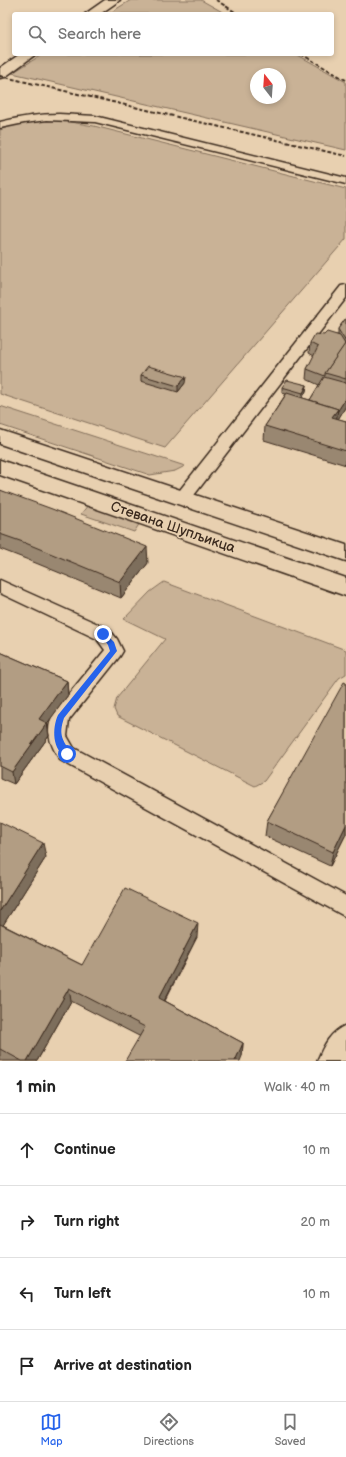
<!DOCTYPE html>
<html lang="en">
<head>
<meta charset="utf-8">
<style>
  body { margin:0; font-family:"Balsamiq Sans",sans-serif; background:#f2f2f2; color:#222 }
  .compass { position:absolute; left:250px; top:68px; width:36px; height:36px; border-radius:50%; background:#fff; box-shadow:0 2px 6px #0003; rotate:343deg }
  .stop { position:absolute; width:12px; height:12px; margin:-9px; border:3px solid #2563eb; border-radius:50%; background:#fff }
  .stop.end { background:#2563eb; border-color:#fff; box-shadow:0 1px 4px #0008 }
  .list { margin:0; padding:0; list-style:none }
  h2 { display:flex; justify-content:space-between; align-items:center; height:52px; margin:0; padding:0 16px; font-size:17px }
  h2 small { font-size:13px; font-weight:400; color:#767676 }
  .list li { display:grid; grid-template-columns:26px 1fr auto; gap:12px; align-items:center; box-sizing:border-box; height:72px; padding:0 16px; border-top:1px solid #e0e0e0 }
  .list b { display:block; font-size:15px; white-space:nowrap }
  .list em { font-size:13px; font-style:normal; color:#767676 }
  .icon { flex:none; width:22px; height:22px; fill:none; stroke:currentColor; stroke-width:2; stroke-linecap:round; stroke-linejoin:round }
  .map { position:relative; flex:none; width:346px; height:1061px; overflow:hidden }
  .search { position:absolute; background:#fff; box-shadow:0 2px 6px #0003; left:12px; right:12px; top:12px; height:44px; display:flex; align-items:center; gap:10px; box-sizing:border-box; padding:0 14px; border-radius:4px; color:#767676; font-size:15px }
  .sheet { height:340px; background:#fff }
  nav { display:flex; justify-content:space-around; align-items:center; box-sizing:border-box; height:56px; border-top:1px solid #e0e0e0; background:#fff; font-size:11px; color:#767676 }
  nav a { display:grid; justify-items:center; gap:2px }
  nav .on { color:#2563eb }
  .map>svg:first-child { display:block }
  .green { fill:#c9b296; stroke:#826e5a; fill-rule:evenodd }
  .lines { fill:none; stroke-linecap:round; stroke-linejoin:round }
  .lane-casing { stroke:#3b2a1e; stroke-width:3 }
  .street-casing { stroke:#3b2a1e; stroke-width:3 }
  .secondary-casing { stroke:#3b2a1e; stroke-width:3 }
  .lane { fill:#e8d0b0; fill-rule:evenodd }
  .street { fill:#e8d0b0; fill-rule:evenodd }
  .secondary { fill:#e8d0b0; fill-rule:evenodd }
  .rail { stroke:#3b2a1e; stroke-width:2; stroke-dasharray:4 2; stroke-linecap:butt }
  .wall { fill:#998771; stroke:#3b2a1e }
  .shaded-wall { fill:#7d6e5c; stroke:#3b2a1e }
  .building { fill:#b29d83; stroke:#3b2a1e }
  .route { fill:#2563eb }
  .labels { text-anchor:middle; dominant-baseline:central; stroke-width:3; stroke-linejoin:round; paint-order:stroke }
  .street-label { font-size:14px; fill:#3b2a1e; stroke:#e8d0b0 }
</style>
</head>
<body>
<div class="map">
<svg width="346" height="1061" viewBox="0 0 346 1061">
  <rect width="100%" height="100%" fill="#e8d0b0"/>
  <filter id="ink" filterUnits="userSpaceOnUse"><feTurbulence type="fractalNoise" baseFrequency=".025" numOctaves="2"/><feDisplacementMap in="SourceGraphic" scale="8" xChannelSelector="R" yChannelSelector="G"/><feConvolveMatrix kernelMatrix="1 2 1 2 8 2 1 2 1" color-interpolation-filters="sRGB"/></filter>
  <g filter="url(#ink)">
    <g class="green">
      <polygon points="131,0 201,0 226,14 108,14"/>
      <path d="M43,54H296L346,82V150L12,73ZM256,74H280V98H256Z"/>
      <path d="M58,120L94,126L346,189V239L165,448L0,394V130C18,121 39,121 58,120Z"/>
      <polygon points="0,406 185,466 175,471 150,475 0,425"/>
      <polygon points="88,505 140,523 134,532 81,514"/>
      <polygon points="164,582 346,650 346,674 339,678 264,781 255,786 117,716 114,709 117,698 165,639 124,619 150,592"/>
    </g>
    <g class="lines">
      <g class="lane-casing">
        <g id="lane">
          <path d="M59,114L95,116L346,178V184L95,122L47,120L24,123L0,128V122C20,117 39,114 59,114Z"/>
          <polygon points="346,285 346,298 188,503 182,504 176,503 174,499 176,495 341,286"/>
          <path d="M0,580L109,629L117,639L123,651L120,656L69,720L67,736L74,748L346,896V917L60,760C49,743 45,730 54,712L105,650L97,639L0,593Z"/>
        </g>
      </g>
      <g class="street-casing">
        <g id="street">
          <polygon points="105,0 120,0 100,14 85,14"/>
          <polygon points="20,54 36,54 5,77 0,78 0,68"/>
          <path d="M346,1025V1061H317C324,1045 330,1032 346,1025Z"/>
        </g>
      </g>
      <g class="secondary-casing">
        <g id="secondary">
          <polygon points="0,430 346,545 346,561 0,444"/>
          <polygon points="0,460 346,578 346,596 0,475"/>
        </g>
      </g>
      <use href="#lane" class="lane"/>
      <use href="#street" class="street"/>
      <use href="#secondary" class="secondary"/>
      <g class="rail">
        <polyline points="216,0 238,14"/>
        <polyline points="301,54 346,80"/>
        <polyline points="0,76 346,156"/>
      </g>
    </g>
    <g class="wall">
      <polygon points="346,318 346,406 338,419 346,421 346,465 264,440 265,426 286,394 282,393 282,387 307,385 306,391 302,398 310,400 319,385 306,379 307,369 314,356 309,353 310,343 324,335 338,335 338,329"/>
      <polygon points="141,375 185,383 178,392 141,381"/>
      <polygon points="0,490 148,563 121,598 26,559 0,549"/>
      <polygon points="0,652 67,681 68,695 47,723 49,736 14,784 0,778"/>
      <polygon points="346,683 346,834 330,866 265,836 267,821"/>
      <polygon points="0,822 46,857 3,925 82,965 197,937 165,1001 243,1043 242,1056 139,1036 71,1001 37,1061 2,1061 0,1060"/>
    </g>
    <g class="shaded-wall">
      <polygon points="186,377 185,383 178,392 178,386"/>
      <polygon points="307,385 306,391 302,399 303,393"/>
      <polygon points="346,398 346,406 336,423 337,412"/>
      <polygon points="338,409 336,423 332,417"/>
      <polygon points="147,547 148,563 121,598 120,582"/>
      <polygon points="67,681 68,695 41,732 39,719"/>
      <polygon points="47,723 49,736 14,784 12,772"/>
      <polygon points="346,825 346,834 330,866 333,852"/>
      <polygon points="43,843 46,857 0,930 0,911"/>
      <polygon points="198,923 197,937 159,1011 159,998"/>
      <polygon points="69,988 71,1001 37,1061 27,1061"/>
      <polygon points="243,1043 242,1056 240,1061 235,1061"/>
    </g>
    <g class="building">
      <polygon points="346,318 346,379 325,373 346,342 338,329"/>
      <polygon points="327,332 340,336 345,344 325,373 325,376 307,369 318,347 310,343 315,334 324,335"/>
      <polygon points="148,366 186,377 178,386 141,375"/>
      <polygon points="324,377 346,383 346,398 337,412 338,409 310,400"/>
      <polygon points="287,380 307,385 303,393 282,387"/>
      <polygon points="287,393 338,409 332,417 346,421 346,451 265,426"/>
      <polygon points="0,490 52,509 147,547 120,582 23,542 0,534"/>
      <polygon points="0,652 67,681 39,719 47,723 12,772 0,766"/>
      <polygon points="344,682 346,683 346,825 333,852 267,821"/>
      <polygon points="0,822 43,843 0,911"/>
      <polygon points="125,888 198,923 159,998 243,1043 235,1061 125,1061 145,1027 69,988 27,1061 22,1061 0,1049 0,924 82,965"/>
    </g>
  </g>
  <path class="route" d="M103,631L114,642L117,651L64,718C58,736 63,739 71,754L67,757C52,751 52,728 58,715L110,651L108,645L100,634Z"/>
  <g class="labels">
    <g class="street-label">
      <text transform="translate(173 527) rotate(19)">Стевана Шупљикца</text>
    </g>
  </g>
</svg>
<svg class="compass" viewBox="-18 -18 36 36"><path d="M0-13l5 13h-10z" fill="#e53935"/><path d="M0 13l5-13h-10z" fill="#767676"/></svg>
<div class="stop" style="left:67px;top:754px"></div>
<div class="stop end" style="left:103px;top:634px"></div>
<div class="search"><svg class="icon" aria-label="search" viewBox="0 0 24 24"><circle cx="10" cy="10" r="6"/><path d="M15 15l6 6"/></svg>Search here</div>
</div>
<section class="sheet">
<h2>1 min<small>Walk · 40 m</small></h2>
<ul class="list">
<li><svg class="icon" aria-label="ahead" viewBox="0 0 24 24"><path d="M12 20V5M6 11l6-6 6 6"/></svg><div><b>Continue</b></div><em>10 m</em></li>
<li><svg class="icon" aria-label="right" viewBox="0 0 24 24"><path d="M7 20v-9h11M14 6l5 5-5 5"/></svg><div><b>Turn right</b></div><em>20 m</em></li>
<li><svg class="icon" aria-label="left" viewBox="0 0 24 24"><path d="M17 20v-9H6M10 6l-5 5 5 5"/></svg><div><b>Turn left</b></div><em>10 m</em></li>
<li><svg class="icon" aria-label="arrive" viewBox="0 0 24 24"><path d="M6 21V4h12l-3 4 3 4H6"/></svg><div><b>Arrive at destination</b></div></li>
</ul>
</section>
<nav>
<a class="on"><svg class="icon" aria-label="map" viewBox="0 0 24 24"><path d="M3 6l6-2 6 2 6-2v14l-6 2-6-2-6 2zM9 4v14M15 6v14"/></svg>Map</a>
<a><svg class="icon" aria-label="directions" viewBox="0 0 24 24"><path d="M12 3l9 9-9 9-9-9zM9 14v-3h6M13 9l2 2-2 2"/></svg>Directions</a>
<a><svg class="icon" aria-label="saved" viewBox="0 0 24 24"><path d="M7 4h10v16l-5-4-5 4z"/></svg>Saved</a>
</nav>
</body>
</html>
